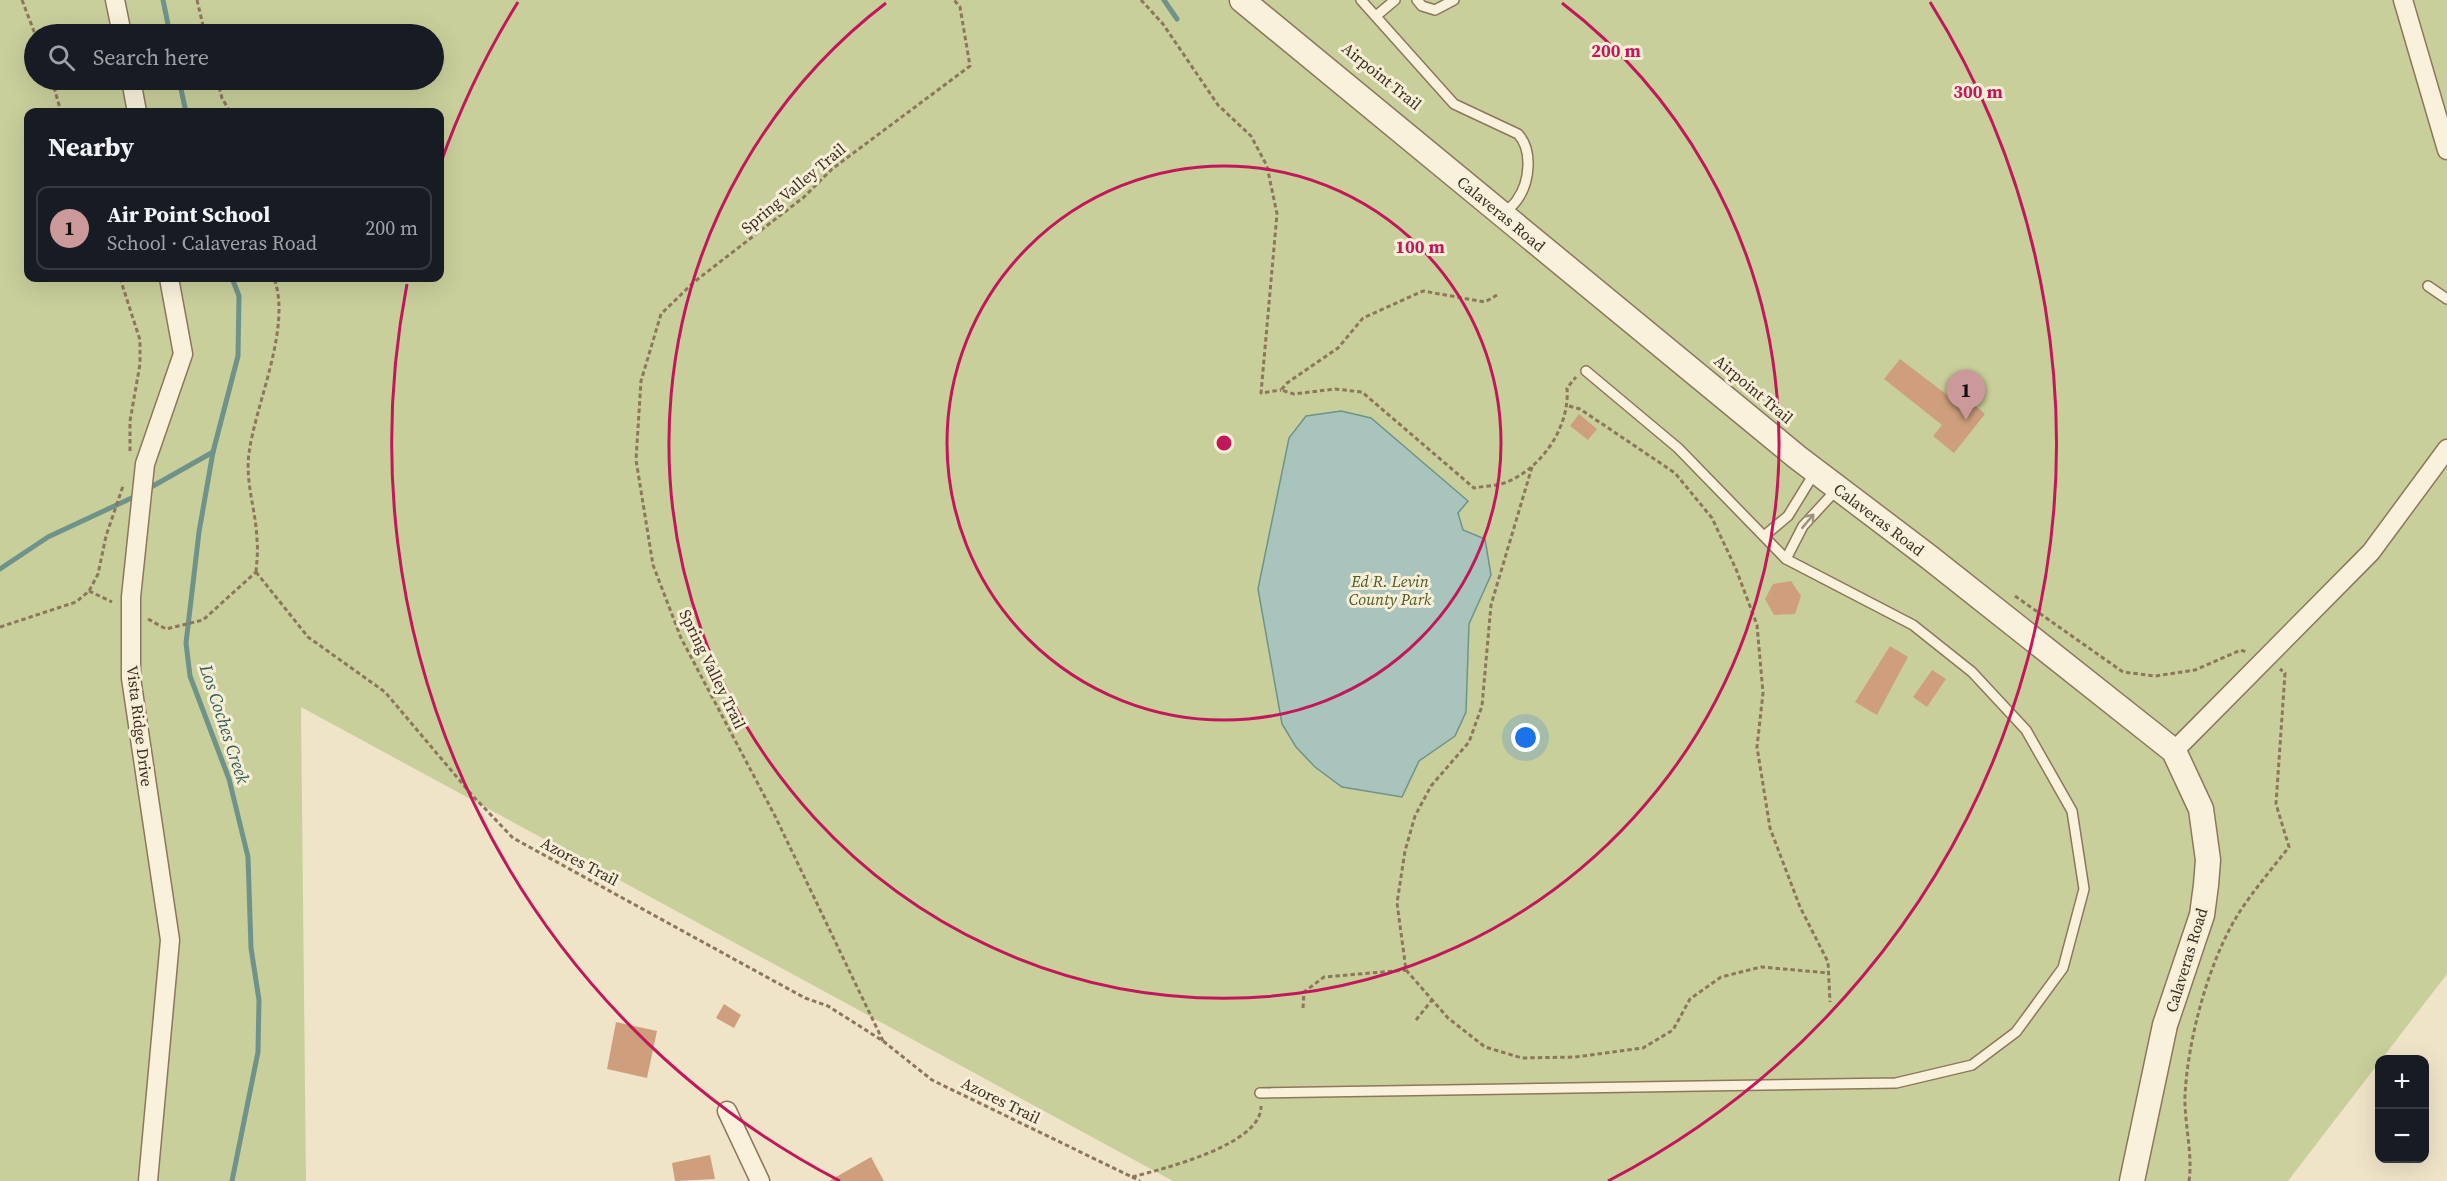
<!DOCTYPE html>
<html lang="en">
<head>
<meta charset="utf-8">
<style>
  body { margin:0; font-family:"Source Serif 4",serif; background:#242831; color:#f1f3f6 }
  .controls { position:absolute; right:18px; bottom:18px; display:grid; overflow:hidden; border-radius:12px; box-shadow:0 6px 24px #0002 }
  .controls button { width:54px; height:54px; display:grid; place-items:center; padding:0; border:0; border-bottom:2px solid #363941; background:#171b24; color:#f1f3f6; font:30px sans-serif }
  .you { position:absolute; left:1526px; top:738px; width:21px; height:21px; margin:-15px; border:4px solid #fff; border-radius:50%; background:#1a73e8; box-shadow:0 0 0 9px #1a73e833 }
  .badge { display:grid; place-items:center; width:39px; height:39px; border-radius:50%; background:#cc999b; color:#111; font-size:20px; font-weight:700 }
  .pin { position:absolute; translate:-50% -50px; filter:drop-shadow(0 2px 3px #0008) }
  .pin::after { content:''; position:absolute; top:32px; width:21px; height:18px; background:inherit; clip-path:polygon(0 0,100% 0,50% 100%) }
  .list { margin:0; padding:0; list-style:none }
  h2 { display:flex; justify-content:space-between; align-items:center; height:78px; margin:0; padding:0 24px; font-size:26px }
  h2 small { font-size:20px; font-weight:400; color:#9ea1a6 }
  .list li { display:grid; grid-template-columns:39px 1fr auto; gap:18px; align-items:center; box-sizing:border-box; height:84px; margin:0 12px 12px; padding:0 12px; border:2px solid #363941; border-radius:12px }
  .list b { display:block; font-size:22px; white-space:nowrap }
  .list p { margin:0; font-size:20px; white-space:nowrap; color:#9ea1a6 }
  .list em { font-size:20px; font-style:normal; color:#9ea1a6 }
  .icon { flex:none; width:33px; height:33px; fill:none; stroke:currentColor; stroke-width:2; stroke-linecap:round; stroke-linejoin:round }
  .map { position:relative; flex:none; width:2447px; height:1181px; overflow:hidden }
  .search { position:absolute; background:#171b24; box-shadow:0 6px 24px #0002; left:24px; top:24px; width:420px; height:66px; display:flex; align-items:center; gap:15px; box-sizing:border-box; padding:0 21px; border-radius:33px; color:#9ea1a6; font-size:22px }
  .panel { position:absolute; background:#171b24; box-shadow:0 6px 24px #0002; left:24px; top:108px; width:420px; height:174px; border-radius:12px }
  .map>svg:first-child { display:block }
  .green { fill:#c9cf9b; fill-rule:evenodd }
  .water { fill:#a9c4bc; stroke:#6f938a; stroke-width:1.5 }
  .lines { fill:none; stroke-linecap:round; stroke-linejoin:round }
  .stream { stroke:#6f938a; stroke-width:5 }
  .building { fill:#cf9f7d }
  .service-casing { stroke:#8d765c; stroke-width:12 }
  .minor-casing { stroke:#8d765c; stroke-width:21 }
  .tertiary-casing { stroke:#8d765c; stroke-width:27 }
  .path { stroke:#8d765c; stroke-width:3; stroke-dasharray:4.5 3; stroke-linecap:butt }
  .service { stroke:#faf1dc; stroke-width:9 }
  .minor { stroke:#faf1dc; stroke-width:18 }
  .tertiary { stroke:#faf1dc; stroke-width:24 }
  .oneway { stroke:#9c907e }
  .ring { fill:none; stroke:#c2185b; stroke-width:3 }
  .labels { text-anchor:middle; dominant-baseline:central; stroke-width:6; stroke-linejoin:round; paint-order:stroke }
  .street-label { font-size:16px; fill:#3d2e20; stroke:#f7eed8 }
  .park-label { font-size:16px; font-style:italic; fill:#4d5a26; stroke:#f7eed8 }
  .water-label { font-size:18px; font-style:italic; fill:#2f5d5a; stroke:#f7eed8 }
  .centre { fill:#c2185b; stroke:#f7eed8; stroke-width:3 }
  .ring-label { font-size:18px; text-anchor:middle; font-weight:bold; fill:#c2185b; stroke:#f7eed8; stroke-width:6; stroke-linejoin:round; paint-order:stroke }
</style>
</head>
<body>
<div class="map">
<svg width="2447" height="1181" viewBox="0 0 2447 1181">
  <rect width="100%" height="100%" fill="#f0e4c8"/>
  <path class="green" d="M0,0H2447V974L2288,1181H1173L301,707L306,1181H0ZM34,34H434V80H34ZM28,112H440V278H28Z"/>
  <polygon class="water" points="1341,411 1371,418 1468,501 1458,513 1463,530 1485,539 1491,575 1469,624 1466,712 1455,736 1419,761 1402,797 1342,787 1315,767 1296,747 1282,724 1258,589 1289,438 1306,416"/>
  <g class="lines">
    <g class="stream">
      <polyline points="163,0 170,34"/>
      <polyline points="1164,0 1177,19"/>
      <polyline points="179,80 186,112"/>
      <polyline points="146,490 213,452"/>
      <polyline points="0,569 48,537 138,495"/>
      <polyline points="232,1181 258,1052 259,1000 251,948 248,857 229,779 190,676 186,643 199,532 213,452 238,356 239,296 232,278"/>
    </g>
  </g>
  <g class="building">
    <polygon points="1900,359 1959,404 1965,397 1985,414 1954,453 1933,436 1942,425 1884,379"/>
    <polygon points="1579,414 1597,429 1588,440 1570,426"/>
    <polygon points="1791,581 1801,596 1795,614 1774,615 1765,599 1773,584"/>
    <polygon points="1890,646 1908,657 1877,715 1855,702"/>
    <polygon points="1932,670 1946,679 1927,707 1913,697"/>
    <polygon points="724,1004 741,1015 734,1028 716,1018"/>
    <polygon points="616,1022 657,1031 647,1078 607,1069"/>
    <polygon points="710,1155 715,1179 675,1181 672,1163"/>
    <polygon points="871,1157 884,1181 829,1181"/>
  </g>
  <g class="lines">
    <g class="service-casing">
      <g id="service">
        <path d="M1361,0L1454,104L1518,134C1533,150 1530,182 1517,200C1514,205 1508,209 1503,214"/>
        <polyline points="1417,0 1422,6 1435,10 1454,0"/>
        <polyline points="1376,16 1395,0"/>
        <polyline points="2428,286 2447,299"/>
        <polyline points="1764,536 1788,516 1815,472"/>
        <polyline points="1786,559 1803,526 1837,489"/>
        <polyline points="1260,1093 1896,1083 1972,1065 2016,1032 2063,968 2084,889 2072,811 2026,730 1972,672 1913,625 1786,559 1678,448 1586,371"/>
      </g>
    </g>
    <g class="minor-casing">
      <g id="minor">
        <polyline points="115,0 122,34"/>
        <polyline points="2403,0 2447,150"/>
        <polyline points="131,80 137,112"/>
        <polyline points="2174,751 2371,552 2447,449"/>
        <polyline points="727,1111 760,1181"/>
        <polyline points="148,1181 170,940 131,678 131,597 145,464 183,354 169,278"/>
      </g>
    </g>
    <g class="tertiary-casing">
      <g id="tertiary">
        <path id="s1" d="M1242,0L1797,457L1929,557L2174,751L2201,809L2208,860L2206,885L2202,915L2165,1025L2132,1181"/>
      </g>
    </g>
    <g class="path">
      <polyline points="22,0 35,34"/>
      <polyline points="197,0 205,34"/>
      <polyline points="1141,0 1163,24 1218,105 1251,136 1267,166 1277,214 1261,393 1281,390"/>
      <polyline points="52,80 61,112"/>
      <polyline points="217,80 222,98 230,112"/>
      <polyline points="120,278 140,340 140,364 130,421 130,451"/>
      <path d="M1497,295L1485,302L1423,291L1363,318L1338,348L1287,383L1281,390L1294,394L1335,389L1362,392L1474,488C1484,486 1497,486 1507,482C1543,467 1570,426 1567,388L1576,377"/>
      <polyline points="1569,406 1580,409 1675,473 1712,518 1736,569 1757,625 1763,693 1757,747 1770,828 1800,907 1828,962 1830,1002"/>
      <polyline points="1532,467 1491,605 1482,706 1469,742 1431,786 1415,816 1405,851 1397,903 1406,970 1448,1018 1485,1047 1522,1058 1575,1057 1643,1048 1673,1030 1690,999 1721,977 1761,967 1829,973"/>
      <path d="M256,572L308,637L385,692L472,795L513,838L805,998L828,1006L883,1041L932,1080L1132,1177C1162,1169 1262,1145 1261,1106"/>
      <path d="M256,572C257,561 258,550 257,540C256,510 245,483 249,453C256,402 292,327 274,278"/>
      <polyline points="89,591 112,602"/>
      <polyline points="2015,596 2123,672 2155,676 2195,670 2241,650 2246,652"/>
      <polyline points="148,619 166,629 203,620 256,572"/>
      <polyline points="0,627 76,602 89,591 98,574 106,536 123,486"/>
      <polyline points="1303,1008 1304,992 1324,977 1406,970"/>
      <polyline points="1416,1020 1432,1000"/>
      <polyline points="883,1041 775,816 681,638 653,565 636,460 641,381 661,314 694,282 804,197 832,169 970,66 960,7 954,0"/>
      <polyline points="1132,1177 1140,1181"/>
      <path d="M2189,1181C2193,1153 2184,1123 2185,1095C2188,1039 2208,964 2237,916C2252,892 2271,870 2289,847L2276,804L2285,673L2280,669"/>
    </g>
    <use href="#service" class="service"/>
    <use href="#minor" class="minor"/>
    <use href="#tertiary" class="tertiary"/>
  </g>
  <defs><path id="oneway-shaft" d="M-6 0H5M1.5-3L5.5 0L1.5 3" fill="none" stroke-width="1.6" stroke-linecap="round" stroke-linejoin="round" transform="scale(1.5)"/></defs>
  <use class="oneway" href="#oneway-shaft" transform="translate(1808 521) rotate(-50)"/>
  <g class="ring">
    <circle cx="1224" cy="443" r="277"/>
    <path d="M1562 3A555 555 0 1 1 886 3"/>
    <path d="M840 1181A832 832 0 0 1 407 284M440 165A832 832 0 0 1 518 2M1930 2A832 832 0 0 1 1608 1181"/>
  </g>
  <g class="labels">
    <g class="street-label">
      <text transform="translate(1382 76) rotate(39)">Airpoint Trail</text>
      <text transform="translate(793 188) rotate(-40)">Spring Valley Trail</text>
      <text stroke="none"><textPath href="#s1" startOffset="336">Calaveras Road</textPath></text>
      <text transform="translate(1754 389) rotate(40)">Airpoint Trail</text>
      <text stroke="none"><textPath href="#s1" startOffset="822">Calaveras Road</textPath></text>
      <text transform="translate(713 669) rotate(64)">Spring Valley Trail</text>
      <text transform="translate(140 726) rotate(83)">Vista Ridge Drive</text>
      <text transform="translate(580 861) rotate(28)">Azores Trail</text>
      <text transform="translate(2186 960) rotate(-73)">Calaveras Road</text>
      <text transform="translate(1001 1100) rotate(26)">Azores Trail</text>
    </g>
    <g class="park-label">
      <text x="1390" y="581">Ed R. Levin<tspan x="1390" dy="18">County Park</tspan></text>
    </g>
    <g class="water-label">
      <text transform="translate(225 724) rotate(72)">Los Coches Creek</text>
    </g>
  </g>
  <circle cx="1224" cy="443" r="9" class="centre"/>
  <g class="ring-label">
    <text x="1616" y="57">200 m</text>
    <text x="1978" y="98">300 m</text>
    <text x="1420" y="253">100 m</text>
  </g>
</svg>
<div class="controls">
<button>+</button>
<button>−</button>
</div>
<div class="you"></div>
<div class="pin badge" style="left:1966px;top:420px">1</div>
<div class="search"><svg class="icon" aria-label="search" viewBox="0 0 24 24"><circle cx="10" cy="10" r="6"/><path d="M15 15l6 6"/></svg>Search here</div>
<section class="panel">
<h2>Nearby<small></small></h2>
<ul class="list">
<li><span class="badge">1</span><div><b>Air Point School</b><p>School · Calaveras Road</p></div><em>200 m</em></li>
</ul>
</section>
</div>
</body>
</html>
